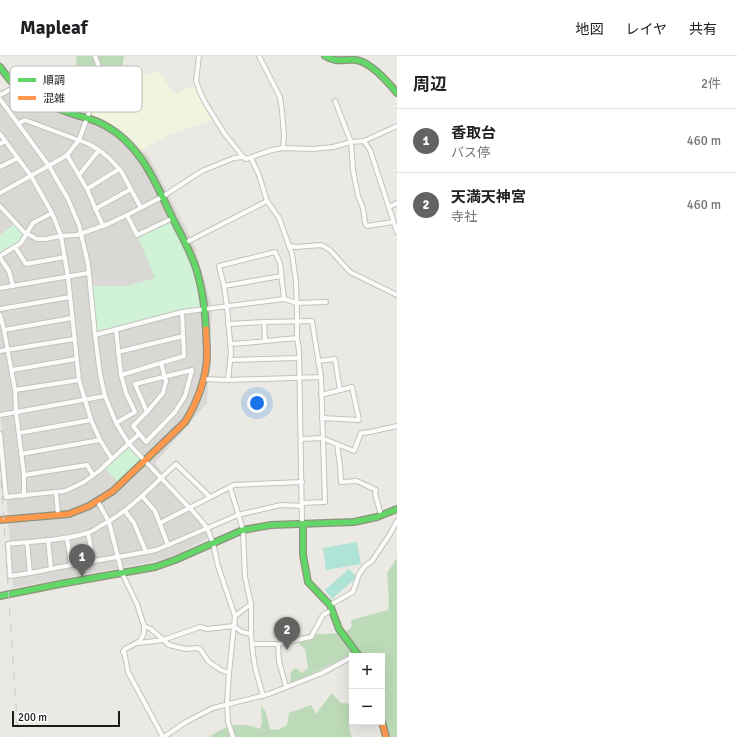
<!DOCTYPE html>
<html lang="ja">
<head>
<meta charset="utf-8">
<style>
  body { margin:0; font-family:Signika,"Noto Sans JP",sans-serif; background:#f6f6f6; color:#202124 }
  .controls { position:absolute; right:12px; bottom:12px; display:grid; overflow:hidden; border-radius:0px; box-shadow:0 4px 16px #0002 }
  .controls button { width:36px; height:36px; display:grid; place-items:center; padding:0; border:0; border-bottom:1px solid #e0e0e0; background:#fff; color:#202124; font:20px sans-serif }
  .scale { position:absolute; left:12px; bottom:10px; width:108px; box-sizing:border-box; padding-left:4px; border:2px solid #1b1b1b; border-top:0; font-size:11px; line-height:14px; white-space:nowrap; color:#1b1b1b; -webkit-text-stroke:3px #fff; paint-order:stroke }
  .you { position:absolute; left:257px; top:347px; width:14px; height:14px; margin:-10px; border:3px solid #fff; border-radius:50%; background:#1a73e8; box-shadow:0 0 0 6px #1a73e833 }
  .badge { display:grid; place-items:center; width:26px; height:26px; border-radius:50%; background:#636361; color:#fff; font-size:13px; font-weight:700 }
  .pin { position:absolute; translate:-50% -33px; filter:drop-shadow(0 1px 2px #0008) }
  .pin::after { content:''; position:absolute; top:21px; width:14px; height:12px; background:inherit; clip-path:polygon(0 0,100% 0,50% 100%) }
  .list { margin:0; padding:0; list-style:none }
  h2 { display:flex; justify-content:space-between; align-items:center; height:52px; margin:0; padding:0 16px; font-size:17px }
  h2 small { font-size:13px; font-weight:400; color:#757577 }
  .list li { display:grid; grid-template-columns:26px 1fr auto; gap:12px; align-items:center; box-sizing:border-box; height:64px; padding:0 16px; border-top:1px solid #e0e0e0 }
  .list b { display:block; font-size:15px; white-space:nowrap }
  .list p { margin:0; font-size:13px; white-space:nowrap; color:#757577 }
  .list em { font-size:13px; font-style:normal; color:#757577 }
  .map { position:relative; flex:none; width:397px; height:681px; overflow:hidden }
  header { display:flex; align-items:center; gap:24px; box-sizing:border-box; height:56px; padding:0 20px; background:#fff; border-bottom:1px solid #e0e0e0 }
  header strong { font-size:19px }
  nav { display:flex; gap:22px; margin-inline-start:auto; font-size:14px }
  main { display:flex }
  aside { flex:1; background:#fff }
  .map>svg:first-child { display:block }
  .residential { fill:#d9d8d5 }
  .education { fill:#f1f5dd }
  .forest { fill:#bddab8 }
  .park { fill:#d0f2d7 }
  .pitch { fill:#aee3d6 }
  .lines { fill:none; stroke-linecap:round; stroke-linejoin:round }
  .street-casing { stroke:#c2c2bf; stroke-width:6 }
  .fast-casing { stroke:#8d937c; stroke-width:8 }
  .slow-casing { stroke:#8d937c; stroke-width:8 }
  .street { stroke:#fcfcfb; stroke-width:4 }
  .fast { stroke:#63d668; stroke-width:5.5 }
  .slow { stroke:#ff974d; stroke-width:5.5 }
  .rail { stroke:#c9c9c8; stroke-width:1; stroke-dasharray:8 8; stroke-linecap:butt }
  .key { fill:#fff; stroke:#bbb; stroke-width:1 }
  .key-label { font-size:11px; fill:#1b1b1b }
</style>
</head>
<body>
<header>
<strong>Mapleaf</strong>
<nav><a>地図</a><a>レイヤ</a><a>共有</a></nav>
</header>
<main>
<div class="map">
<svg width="397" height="681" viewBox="0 0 397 681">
  <rect width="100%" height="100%" fill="#eae9e3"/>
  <polygon class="residential" points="17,28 101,60 149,101 194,188 212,251 207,347 155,407 211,481 167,503 13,532 0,352 0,37"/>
  <polygon class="education" points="158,15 174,37 178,38 185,33 196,30 213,64 171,78 141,94 134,85 124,77 110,67 91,58 105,24 123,21 127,24"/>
  <g class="forest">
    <polygon points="78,0 124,0 121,20 107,21 97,27 95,34 85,36 52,33 53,21 77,16 76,1"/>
    <polygon points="397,502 397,681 388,681 382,656 382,600 362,600 358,595 295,626 290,626 291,616 296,612 302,617 308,612 305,593 299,588 301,579 344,577 352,571 351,564 388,554 389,544 387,517"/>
    <path d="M332,637L341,647L351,648C354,657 349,663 349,671C349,674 351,678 352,681H209C228,669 238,665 260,673L262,667L261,650L265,654L270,673L278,674L287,669L289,657L311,649L316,658Z"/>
  </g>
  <g class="park">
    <polygon points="173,162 188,192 205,254 182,256 95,279 89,230 127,230 155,222 137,179"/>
    <polygon points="16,167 27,178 21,187 0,200 0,179"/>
    <polygon points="129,388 145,405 120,428 104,411"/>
  </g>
  <g class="pitch">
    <polygon points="357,486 361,508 326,514 323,492"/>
    <polygon points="349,513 357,521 332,543 325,534"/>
  </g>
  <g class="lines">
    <g class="street-casing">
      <g id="street">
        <polyline points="199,0 196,25 200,36 206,48 224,77 243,101"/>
        <polyline points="259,0 280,41 282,55 284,79 283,92"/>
        <polyline points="0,39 17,30"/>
        <polyline points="0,43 49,110 68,143 79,169 88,208 95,279 100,318 105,340 116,367 129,388 199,462 207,472 213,487 218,510 235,560 229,617 227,648 228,666 233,681"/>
        <polyline points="335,45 351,86 353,114 358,140 363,152 365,167 367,170 393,166"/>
        <polyline points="19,67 25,64 89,88 99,94 110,103 121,115 141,152"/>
        <polyline points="0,78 31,120 52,157 61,180 68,221 79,324 91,364 100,384 112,403"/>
        <polyline points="364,85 370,94 397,176"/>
        <polyline points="0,88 5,85"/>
        <polyline points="67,99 87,133 103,170"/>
        <polyline points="251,102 259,119 267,145 279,162 292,198 296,225 297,258 297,282 299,294 302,468"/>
        <polyline points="0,111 18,102"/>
        <polyline points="79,119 99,94"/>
        <polyline points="87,133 119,113"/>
        <path d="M0,137L59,104L67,99L79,84L87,62L100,29C102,19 99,10 95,0"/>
        <polyline points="0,150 24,176 37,183 45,183 61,180 77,179 108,168 127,159 162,141 202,115 234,102 243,101 246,103 272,94 283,92 313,93 333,91 351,86 364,85 397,70"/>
        <polyline points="389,151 397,147"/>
        <polyline points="95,153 131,133"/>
        <polyline points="127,159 137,179 173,162"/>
        <polyline points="185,187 267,145"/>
        <polyline points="289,190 296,191 321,189 325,191 330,194 350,216 397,239"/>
        <polyline points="15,191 26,208 65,201"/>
        <polyline points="0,200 21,187 33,167 52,157"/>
        <polyline points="0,202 9,215 13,230"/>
        <polyline points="224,230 281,220"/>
        <polyline points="0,232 88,217"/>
        <polyline points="0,253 70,241"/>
        <polyline points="0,259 4,274 15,334 16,356 24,419 24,440"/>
        <polyline points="264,266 265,285"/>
        <polyline points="228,268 264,266 312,265 321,321 325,446 302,447"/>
        <polyline points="4,274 72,262"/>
        <polyline points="95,279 182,256 284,243 297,247 326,246"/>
        <path d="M230,288C252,287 274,284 297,282"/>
        <polyline points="0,295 74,283"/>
        <polyline points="118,296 183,280"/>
        <polyline points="230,304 299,302"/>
        <polyline points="318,305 335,303 340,334"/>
        <polyline points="12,314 76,303"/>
        <polygon points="192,314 185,340 175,356 146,386 133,370 147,356 135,328"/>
        <polyline points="121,319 184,300 182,256"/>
        <polyline points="203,323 228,324 321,321"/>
        <polyline points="228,324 231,297 227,251 224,230 219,210 275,196 280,207 284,243"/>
        <polyline points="15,334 79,324"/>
        <polyline points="321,339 352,331 359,364 322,362"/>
        <polyline points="147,356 163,337 166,325 161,307"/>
        <polyline points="0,359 105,340"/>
        <polyline points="116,367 135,356 126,337 121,319 116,274"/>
        <polyline points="19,377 91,364"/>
        <polyline points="0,378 6,441 65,435 84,426 99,415 139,378"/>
        <polyline points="302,383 322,382 354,395 361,377 370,376 397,370"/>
        <polyline points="337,388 340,410 341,426 357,425 376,434 375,438 381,459"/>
        <polyline points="21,398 100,384"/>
        <polyline points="24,419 87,409 93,419"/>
        <polyline points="230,431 243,474 245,521 251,548 251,578 253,598 255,611 263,640"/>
        <polyline points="56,436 58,459"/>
        <polyline points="98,446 109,466 122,517 137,548 144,570 144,577 140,585 125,593 123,596"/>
        <polyline points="125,455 134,467 146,496"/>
        <polyline points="160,467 234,429 302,426"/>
        <polyline points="88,477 94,506"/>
        <polyline points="67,482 71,509 146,496 156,494 168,489 155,455 142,440"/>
        <polyline points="48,484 51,513"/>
        <path d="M27,486L30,517L10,520L8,488C34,485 61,485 87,477C91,476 96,473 100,470C130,455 152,430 176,408L210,441"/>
        <polyline points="168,489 238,459 281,449 302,450"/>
        <polyline points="30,517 71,509"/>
        <polyline points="330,549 353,536 359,518 365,510 372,505 390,478 397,465"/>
        <polyline points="235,560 251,548"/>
        <polyline points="144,570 151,573 169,589 186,593 196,592 200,593 209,606 221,614 229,617"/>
        <polyline points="137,587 139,587 163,584 200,571 207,573 234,570 242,576 251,578"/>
        <polyline points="252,588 278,588 311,581 323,559 332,554"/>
        <polyline points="278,588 279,605 286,631"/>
        <polyline points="124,595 128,616 163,681"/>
        <polyline points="164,681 186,666 213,652 269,638 322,617 352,601"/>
      </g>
    </g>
    <g class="fast-casing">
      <g id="fast">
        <path d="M325,0C336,7 344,3 356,4C371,6 388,26 397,37"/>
        <path d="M0,11C4,16 7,21 11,25C30,43 52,51 76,59C85,62 96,64 104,69C141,88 156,128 173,163C182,181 193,199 198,219C203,236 205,255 206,273"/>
        <polyline points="303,468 303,499 308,526 330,549 339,573 359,600"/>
        <polyline points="0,540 65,527 155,511 175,504 243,474 271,469 354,466 377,461 397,453"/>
      </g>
    </g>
    <g class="slow-casing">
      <g id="slow">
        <path d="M0,464L69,458L89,450L113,435L185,366C197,347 207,321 207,298C207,290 206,281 206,273"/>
        <polyline points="382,666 386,681"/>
      </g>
    </g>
    <use href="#street" class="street"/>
    <use href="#fast" class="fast"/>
    <use href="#slow" class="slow"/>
    <polyline class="rail" points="0,408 18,681"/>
  </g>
  <rect x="10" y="10" width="132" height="46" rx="6" class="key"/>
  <rect x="18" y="22" width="18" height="4" fill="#63d668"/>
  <rect x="18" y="40" width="18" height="4" fill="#ff974d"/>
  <g class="key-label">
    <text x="43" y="28">順調</text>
    <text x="43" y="46">混雑</text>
  </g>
</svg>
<div class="controls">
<button>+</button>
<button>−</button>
</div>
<div class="scale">200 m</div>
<div class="you"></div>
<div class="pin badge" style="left:82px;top:521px">1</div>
<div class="pin badge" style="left:287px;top:594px">2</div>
</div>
<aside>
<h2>周辺<small>2件</small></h2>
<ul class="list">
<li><span class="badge">1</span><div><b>香取台</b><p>バス停</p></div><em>460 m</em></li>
<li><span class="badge">2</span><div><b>天満天神宮</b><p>寺社</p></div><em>460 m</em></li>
</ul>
</aside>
</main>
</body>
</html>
